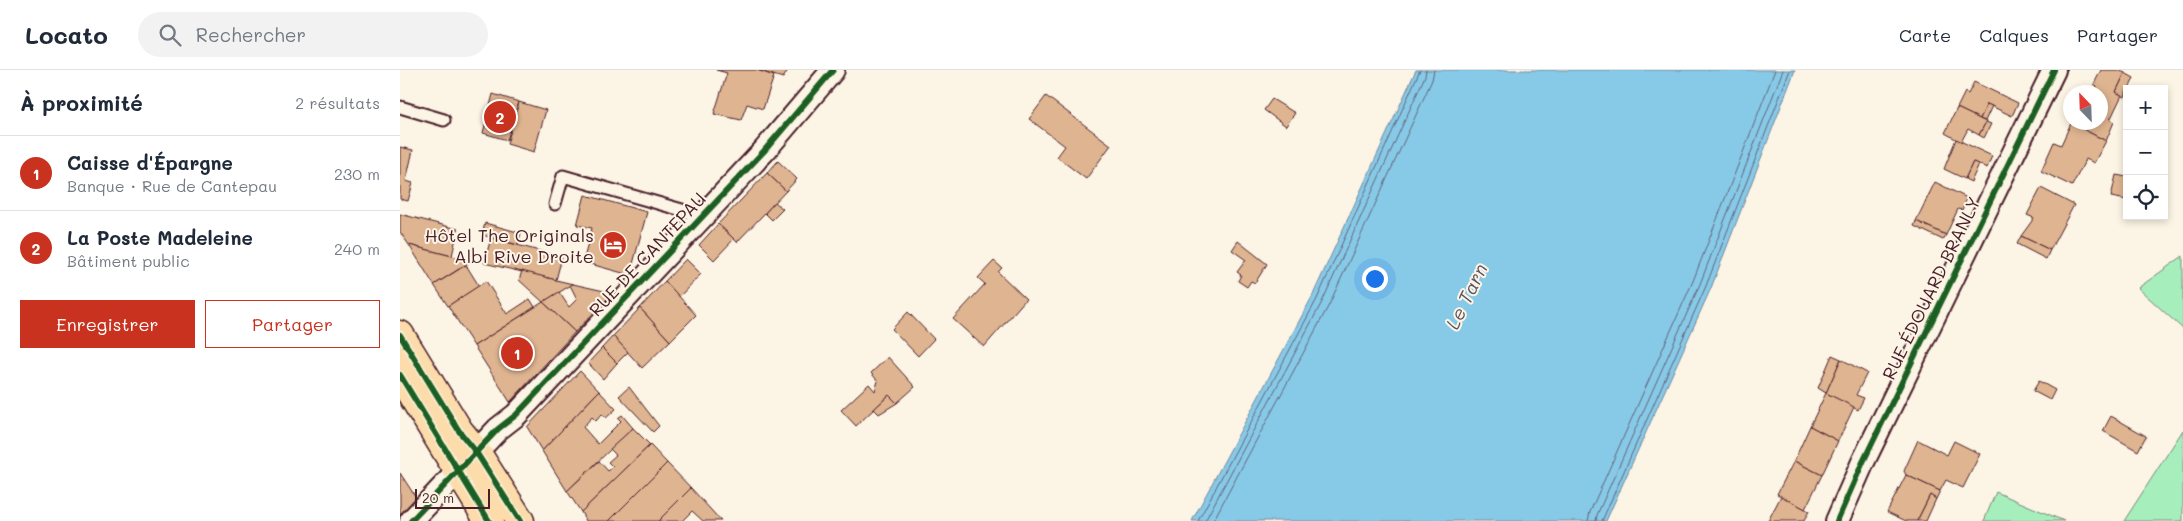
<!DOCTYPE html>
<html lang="fr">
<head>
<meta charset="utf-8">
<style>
  body { margin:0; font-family:Mali,sans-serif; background:#f2f2f3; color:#1f2937 }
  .controls { position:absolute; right:15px; top:15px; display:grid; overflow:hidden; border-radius:0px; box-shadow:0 2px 8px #0003 }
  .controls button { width:45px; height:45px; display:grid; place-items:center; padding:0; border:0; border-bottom:1px solid #e0e1e3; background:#fff; color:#1f2937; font:25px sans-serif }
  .compass { position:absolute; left:1663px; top:15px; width:45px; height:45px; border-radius:50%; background:#fff; box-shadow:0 2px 8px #0003; rotate:337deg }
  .scale { position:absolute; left:15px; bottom:12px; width:75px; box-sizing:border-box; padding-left:5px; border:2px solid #4a1f2b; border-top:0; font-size:14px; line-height:18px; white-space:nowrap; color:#4a1f2b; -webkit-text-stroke:4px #fcf5e5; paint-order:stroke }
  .you { position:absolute; left:974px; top:208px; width:18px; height:18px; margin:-12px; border:4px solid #fff; border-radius:50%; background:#1a73e8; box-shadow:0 0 0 8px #1a73e833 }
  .badge { display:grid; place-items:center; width:32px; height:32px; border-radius:50%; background:#c8321e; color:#fff; font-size:16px; font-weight:700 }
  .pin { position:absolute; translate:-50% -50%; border:2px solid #fff; box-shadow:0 1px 5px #0006 }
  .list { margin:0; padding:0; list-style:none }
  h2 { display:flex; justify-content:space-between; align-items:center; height:65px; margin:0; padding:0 20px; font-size:21px }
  h2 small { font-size:16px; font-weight:400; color:#747a83 }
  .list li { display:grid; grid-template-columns:32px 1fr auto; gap:15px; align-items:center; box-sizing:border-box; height:75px; padding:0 20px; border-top:1px solid #e0e1e3 }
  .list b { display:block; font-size:19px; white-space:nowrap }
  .list p { margin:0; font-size:16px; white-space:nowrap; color:#747a83 }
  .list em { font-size:16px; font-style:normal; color:#747a83 }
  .actions { display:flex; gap:10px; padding:15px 20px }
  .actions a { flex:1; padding:11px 0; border:1px solid #c8321e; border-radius:0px; text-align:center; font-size:18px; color:#c8321e }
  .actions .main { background:#c8321e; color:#fff }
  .icon { flex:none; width:28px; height:28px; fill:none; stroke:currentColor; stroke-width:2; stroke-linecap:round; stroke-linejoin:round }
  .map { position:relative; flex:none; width:1783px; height:451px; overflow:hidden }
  header { display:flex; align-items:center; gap:30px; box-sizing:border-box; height:70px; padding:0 25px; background:#fff; border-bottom:1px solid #e0e1e3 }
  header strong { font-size:24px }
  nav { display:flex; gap:28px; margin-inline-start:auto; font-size:18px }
  .search { width:350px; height:45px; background:#f2f2f3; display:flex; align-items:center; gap:12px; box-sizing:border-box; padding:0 18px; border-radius:28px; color:#747a83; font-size:19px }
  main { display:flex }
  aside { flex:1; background:#fff }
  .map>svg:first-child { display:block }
  .green { fill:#a6efbd; stroke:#788774 }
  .water { fill:#87cae8; stroke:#6f869c }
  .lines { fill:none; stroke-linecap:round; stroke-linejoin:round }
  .shore { stroke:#626377; stroke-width:1 }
  .building { fill:#dfb490; stroke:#4a1f2b }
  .service-casing { stroke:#4a1f2b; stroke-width:15 }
  .minor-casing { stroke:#4a1f2b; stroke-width:26 }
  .primary-casing { stroke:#4a1f2b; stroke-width:31 }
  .service { stroke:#fcf5e5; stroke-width:11 }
  .minor { stroke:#fcf5e5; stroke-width:22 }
  .primary { stroke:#fddcac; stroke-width:28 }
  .cycleway-casing { stroke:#fcf5e5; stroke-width:9 }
  .cycleway { stroke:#1b5e20; stroke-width:6 }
  .labels { text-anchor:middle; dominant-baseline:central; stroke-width:4; stroke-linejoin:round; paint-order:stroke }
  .poi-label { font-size:18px; fill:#4a1f2b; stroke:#fcf5e5; text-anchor:end }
  .street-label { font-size:18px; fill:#4a1f2b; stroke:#fcf5e5 }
  .water-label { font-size:19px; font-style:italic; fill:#5c5264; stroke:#fcf5e5 }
</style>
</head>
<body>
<header>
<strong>Locato</strong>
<div class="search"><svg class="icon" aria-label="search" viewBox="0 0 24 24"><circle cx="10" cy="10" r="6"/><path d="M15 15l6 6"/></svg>Rechercher</div>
<nav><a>Carte</a><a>Calques</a><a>Partager</a></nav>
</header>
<main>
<aside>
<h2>À proximité<small>2 résultats</small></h2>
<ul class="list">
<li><span class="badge">1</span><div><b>Caisse d'Épargne</b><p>Banque · Rue de Cantepau</p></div><em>230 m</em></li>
<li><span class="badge">2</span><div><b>La Poste Madeleine</b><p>Bâtiment public</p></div><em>240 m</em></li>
</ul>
<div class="actions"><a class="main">Enregistrer</a><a>Partager</a></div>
</aside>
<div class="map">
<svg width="1783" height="451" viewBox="0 0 1783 451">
  <rect width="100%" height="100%" fill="#fcf5e5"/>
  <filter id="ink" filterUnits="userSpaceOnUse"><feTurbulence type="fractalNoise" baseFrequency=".02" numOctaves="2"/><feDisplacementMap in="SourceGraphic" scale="10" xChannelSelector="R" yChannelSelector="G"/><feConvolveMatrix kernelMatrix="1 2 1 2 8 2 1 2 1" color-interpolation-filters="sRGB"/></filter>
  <g filter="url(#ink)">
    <g class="green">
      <polygon points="1783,186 1783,259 1738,218"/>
      <polygon points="1783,360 1783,451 1724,451"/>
      <polygon points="1596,422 1664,451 1584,451"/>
    </g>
    <polygon class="water" points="1016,0 1395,0 1311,218 1206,451 792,451 912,227"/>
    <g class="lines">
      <g class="shore">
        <polyline points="798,451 917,229 1020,0"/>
        <polyline points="805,451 922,232 1025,6 1026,0"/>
        <polyline points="813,451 929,235 1032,10 1034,0"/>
        <polyline points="1188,451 1190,442 1293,211 1375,0"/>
        <polyline points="1196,451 1197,445 1300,214 1383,0"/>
        <polyline points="1202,451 1306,216 1390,0"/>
      </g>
    </g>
    <g class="building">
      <polygon points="316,0 357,0 374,6 363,39 347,34 341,50 314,44 327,3"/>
      <polygon points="357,0 388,0 383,8"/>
      <polygon points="1701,0 1718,0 1725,3 1716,22 1722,25 1710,50 1714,52 1706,71 1671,53 1700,52 1700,22 1694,22 1697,16 1694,14"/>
      <polygon points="1725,3 1734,8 1729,19 1727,19 1725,27 1716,22"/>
      <polygon points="1574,12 1618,33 1612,46 1587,34 1580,49 1557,38 1565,22 1568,24"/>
      <polygon points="93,24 119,32 107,70 83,63"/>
      <polygon points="646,26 711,75 686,109 657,87 665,76 629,49"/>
      <polygon points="872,29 895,43 886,56 864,40"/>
      <polygon points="119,32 146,40 134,82 107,74"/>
      <polygon points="1587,34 1592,36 1585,51 1580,49"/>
      <polygon points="1557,38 1586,52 1579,65 1568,59 1561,72 1545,63"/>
      <polygon points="1586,52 1591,54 1584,68 1579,65"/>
      <polygon points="1671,53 1706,71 1694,93 1686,89 1672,116 1641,101 1654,72 1661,75"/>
      <polygon points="1556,69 1592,86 1587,98 1573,92 1565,109 1544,99"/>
      <polygon points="0,77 13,80 6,111 13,113 8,131 0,129"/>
      <polygon points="378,91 397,109 386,121 367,103"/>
      <polygon points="1573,92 1579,94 1571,112 1565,109"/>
      <polygon points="367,103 386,121 337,172 318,154"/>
      <polygon points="1716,105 1727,107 1727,130 1711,127"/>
      <polygon points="1535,112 1567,128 1562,140 1558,139 1546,165 1516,151"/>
      <polygon points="1641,118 1674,135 1650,180 1621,166 1634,148 1627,145"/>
      <polygon points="185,125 247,142 230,205 183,192 192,158 177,155"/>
      <polygon points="375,132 383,139 372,150 365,143"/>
      <polygon points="0,144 58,159 52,186 9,175 0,162"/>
      <polygon points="1516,151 1546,165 1543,170 1514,156"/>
      <polygon points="85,153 121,163 118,175 82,165"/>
      <polygon points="318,154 334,169 314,190 299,175"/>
      <polygon points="1621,166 1650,180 1646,189 1617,174"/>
      <polygon points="91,168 162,187 156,210 84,193"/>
      <polygon points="838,171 867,194 855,213 851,211 847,217 838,211 841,205 837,202 846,190 832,180"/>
      <polygon points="9,175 52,186 73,190 34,215"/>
      <polygon points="286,189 301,204 279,227 265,211"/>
      <polygon points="594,191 602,198 598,202 626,229 584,277 553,249 585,214 578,208"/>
      <polygon points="66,195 79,216 48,236 34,215"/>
      <polygon points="122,201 156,210 173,214 143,232 119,210"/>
      <polygon points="86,211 107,244 130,229 135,237 74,276 48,236"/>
      <polygon points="265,211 296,245 270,271 240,238"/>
      <polygon points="173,214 213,223 175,262 143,232 159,222 169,237 177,229 170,215"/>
      <polygon points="143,232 175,262 110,332 74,276"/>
      <polygon points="240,238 270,271 242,298 213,266"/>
      <polygon points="508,242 534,269 518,286 492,259"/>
      <polygon points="213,266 228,282 217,293 202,278"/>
      <polygon points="202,278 217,293 203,309 188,293"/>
      <polygon points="1432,285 1441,289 1426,323 1418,318"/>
      <polygon points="488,287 515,317 497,333 489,325 456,356 441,340 469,314 475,321 478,311 471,303"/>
      <polygon points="1441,289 1467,303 1456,325 1464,328 1458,340 1426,323"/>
      <polygon points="180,301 199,321 142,381 127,357"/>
      <polygon points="1639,311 1655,320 1650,330 1633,321"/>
      <polygon points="229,317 259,356 253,362 219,326"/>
      <polygon points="199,321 216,339 206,348 202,344 196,351 192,347 183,357 198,374 221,351 218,348 222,345 233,358 167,421 142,381"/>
      <polygon points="1426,323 1454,337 1438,371 1410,356"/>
      <polygon points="489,325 497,333 479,344 474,339"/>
      <polygon points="1711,346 1746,366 1738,381 1703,361"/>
      <polygon points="1410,356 1438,371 1422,405 1394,391"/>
      <polygon points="233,358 250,375 181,442 167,421 199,391 208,401 213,397 208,392 216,385 210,379"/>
      <polygon points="1518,370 1547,385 1554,371 1580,384 1563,418 1546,410 1540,421 1506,405 1504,401"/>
      <polygon points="250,375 267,393 209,451 186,451 181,442"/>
      <polygon points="1394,391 1422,405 1405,439 1377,424"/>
      <polygon points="267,393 291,418 258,451 209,451"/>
      <polygon points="0,403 17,429 0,448"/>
      <polygon points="1506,405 1540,421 1536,429 1530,425 1517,451 1506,451 1487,442"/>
      <polygon points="291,418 321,451 303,451 292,441 282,451 258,451"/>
      <polygon points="1530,425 1536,429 1526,451 1517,451"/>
      <polygon points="1381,426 1409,441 1404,451 1368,451"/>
    </g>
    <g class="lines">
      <g class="service-casing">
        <g id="service">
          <polyline points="0,37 44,50"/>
          <polyline points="155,134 163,106 303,146"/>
        </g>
      </g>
      <g class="minor-casing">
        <g id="minor">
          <polyline points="11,451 98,359 116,345 364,81 433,0"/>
          <polyline points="1437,451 1463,392 1654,0"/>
        </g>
      </g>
      <g class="primary-casing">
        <g id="primary">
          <polyline points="0,265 59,361 76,382 120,451"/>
          <polyline points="0,305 89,451"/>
        </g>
      </g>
      <use href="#service" class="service"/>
      <use href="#minor" class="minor"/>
      <use href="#primary" class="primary"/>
      <g class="cycleway-casing">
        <g id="cycleway">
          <polyline points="0,265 59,361 76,382 120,451"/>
          <polyline points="0,305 89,451"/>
          <polyline points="11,451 98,359 116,345 364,81 433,0"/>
          <polyline points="1437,451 1463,392 1654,0"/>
        </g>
      </g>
      <use href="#cycleway" class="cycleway"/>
    </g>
  </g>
  <defs>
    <g id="hotel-disc" transform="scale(1.4375)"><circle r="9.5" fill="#c8321e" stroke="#fcf5e5"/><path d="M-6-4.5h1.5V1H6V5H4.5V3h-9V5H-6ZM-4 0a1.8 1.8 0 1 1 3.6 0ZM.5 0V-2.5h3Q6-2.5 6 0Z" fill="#fff"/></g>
  </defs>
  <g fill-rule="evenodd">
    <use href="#hotel-disc" x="213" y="175"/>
  </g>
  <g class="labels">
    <g class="poi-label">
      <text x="194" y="165">Hôtel The Originals<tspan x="194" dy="21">Albi Rive Droite</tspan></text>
    </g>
    <g class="street-label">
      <text transform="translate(247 184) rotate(-47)">RUE DE CANTEPAU</text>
      <text transform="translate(1531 218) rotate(-64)">RUE ÉDOUARD BRANLY</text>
    </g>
    <g class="water-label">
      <text transform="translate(1066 226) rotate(-64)">Le Tarn</text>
    </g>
  </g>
</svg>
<div class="controls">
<button>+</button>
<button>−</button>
<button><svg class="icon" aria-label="locate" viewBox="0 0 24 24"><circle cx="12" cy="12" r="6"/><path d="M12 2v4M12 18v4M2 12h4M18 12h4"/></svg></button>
</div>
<svg class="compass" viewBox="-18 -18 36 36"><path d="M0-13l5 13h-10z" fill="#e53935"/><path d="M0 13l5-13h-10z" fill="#747a83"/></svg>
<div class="scale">20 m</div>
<div class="you"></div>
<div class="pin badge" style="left:117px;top:283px">1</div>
<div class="pin badge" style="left:100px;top:47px">2</div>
</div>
</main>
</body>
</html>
